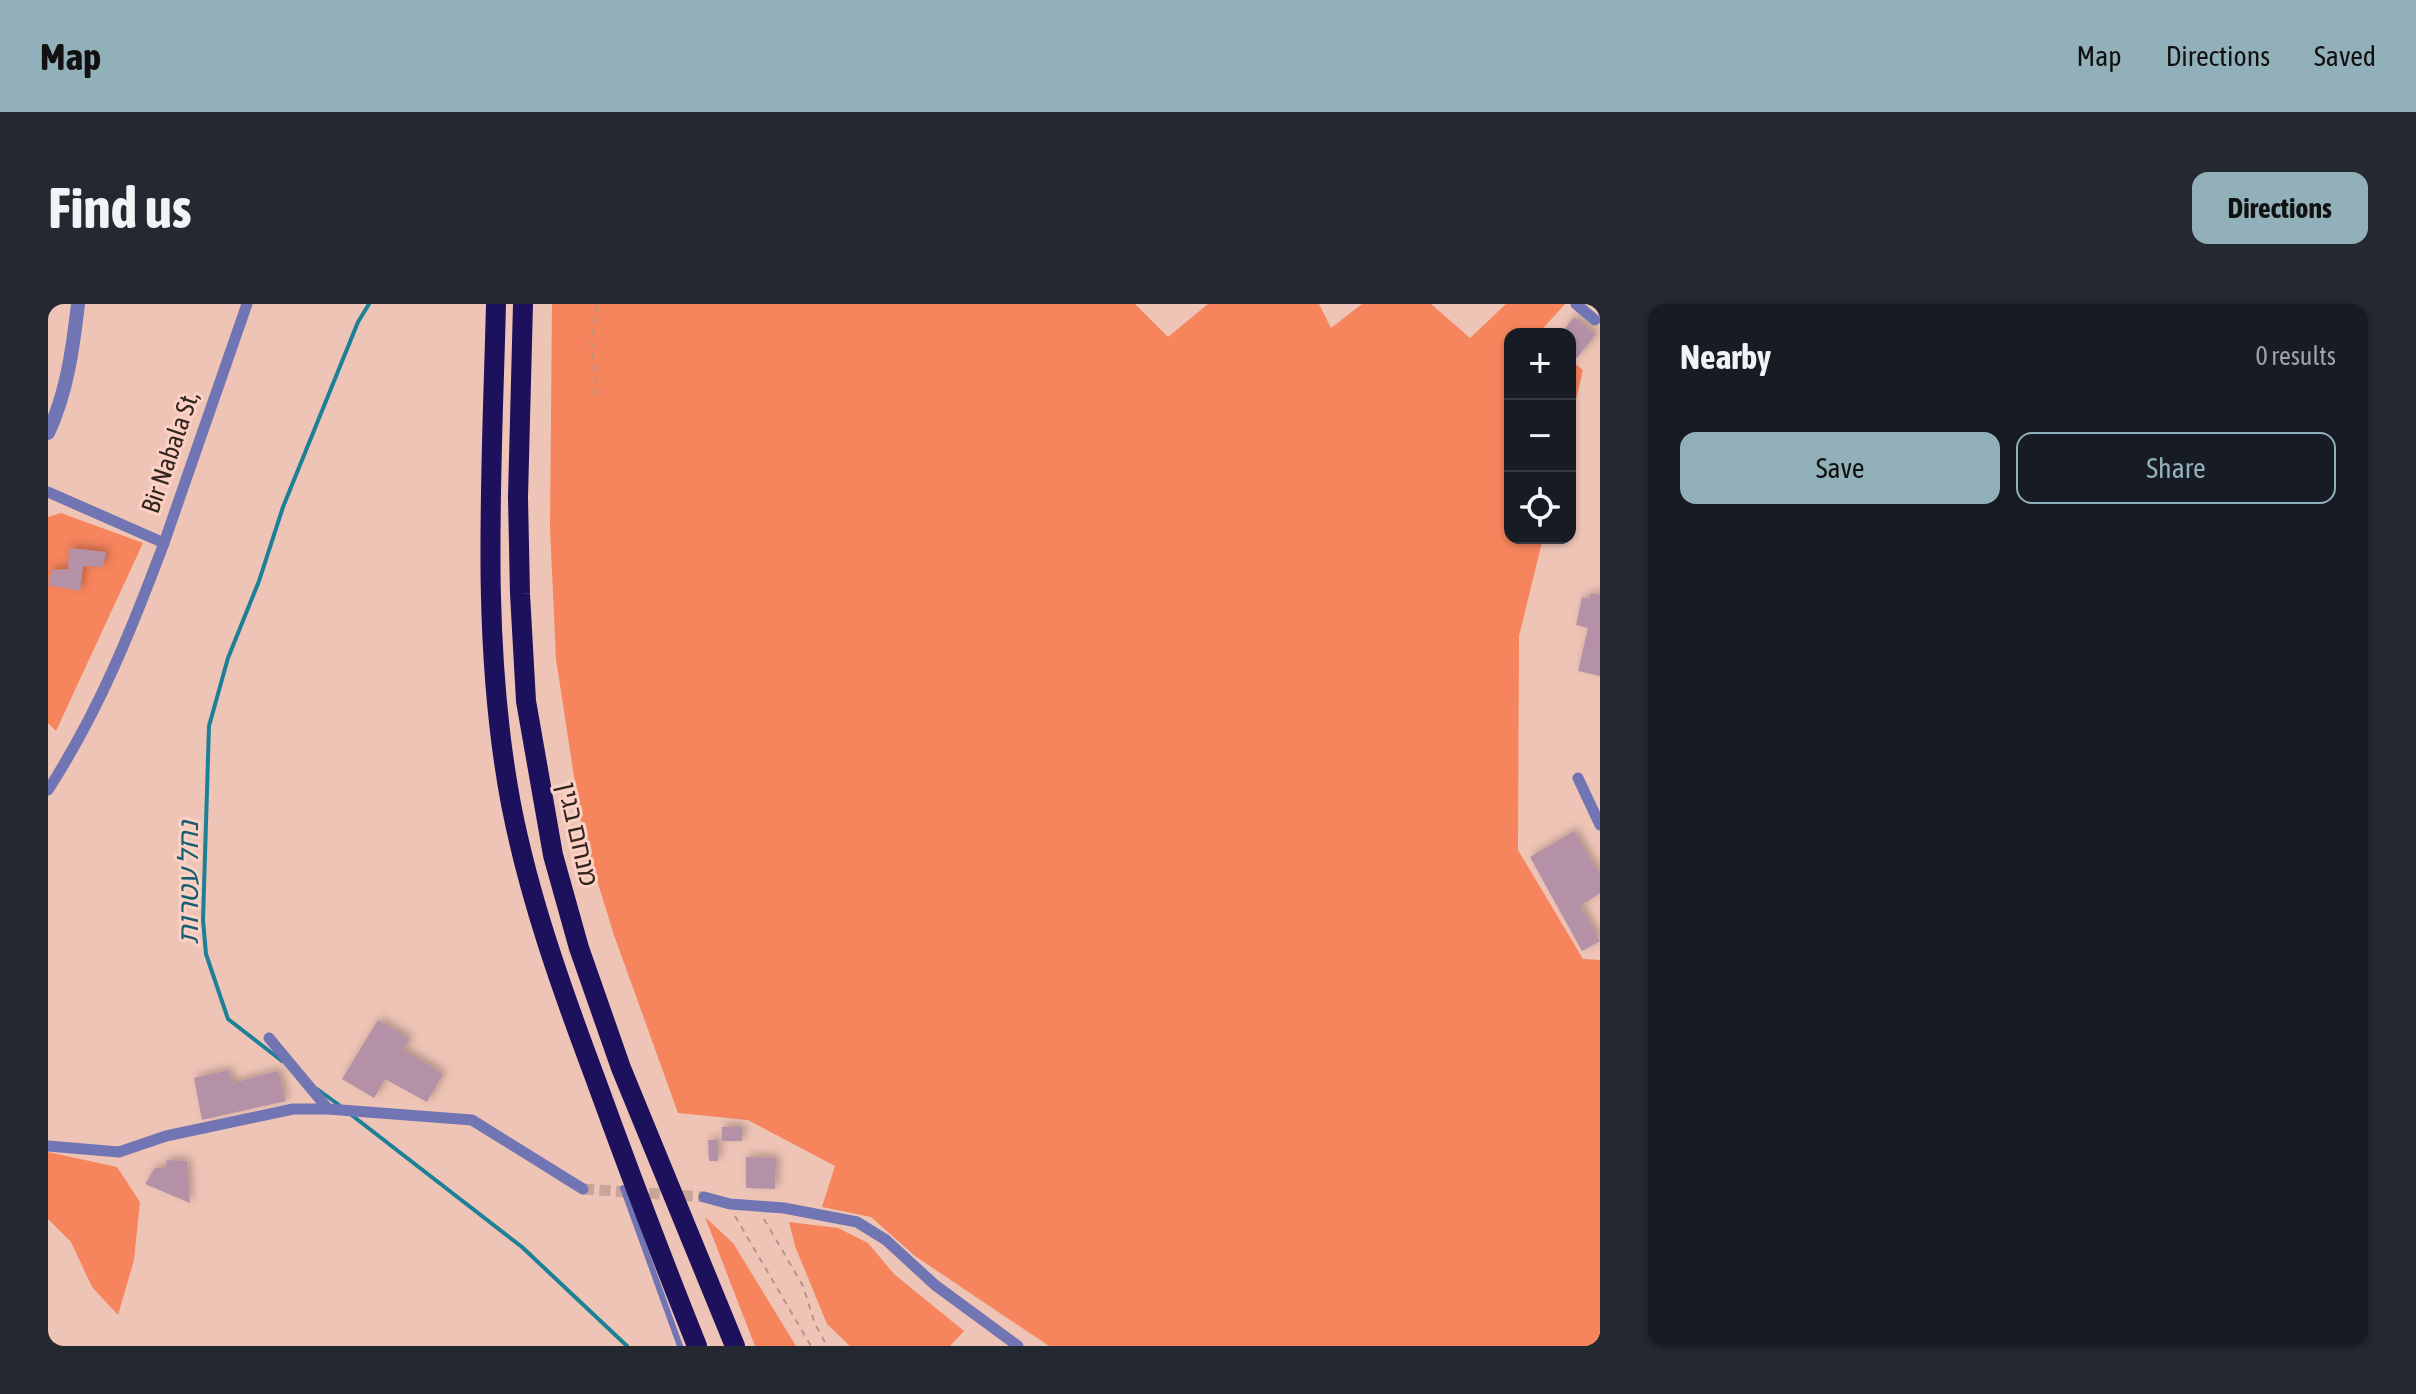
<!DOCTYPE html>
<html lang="en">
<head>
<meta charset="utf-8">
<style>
  body { margin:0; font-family:"Asap Condensed","Noto Sans Hebrew",sans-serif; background:#242831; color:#f1f3f6 }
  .controls { position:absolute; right:24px; top:24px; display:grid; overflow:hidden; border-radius:16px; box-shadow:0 2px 6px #0004 }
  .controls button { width:72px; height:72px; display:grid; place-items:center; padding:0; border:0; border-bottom:2px solid #363941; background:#171b24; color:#f1f3f6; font:40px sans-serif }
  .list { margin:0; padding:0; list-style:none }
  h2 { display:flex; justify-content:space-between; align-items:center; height:104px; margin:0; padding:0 32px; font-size:34px }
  h2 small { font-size:26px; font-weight:400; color:#9ea1a6 }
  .actions { display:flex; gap:16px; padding:24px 32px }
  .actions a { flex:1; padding:18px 0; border:2px solid #91b0ba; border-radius:16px; text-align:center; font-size:28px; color:#91b0ba }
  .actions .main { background:#91b0ba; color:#111 }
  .icon { flex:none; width:44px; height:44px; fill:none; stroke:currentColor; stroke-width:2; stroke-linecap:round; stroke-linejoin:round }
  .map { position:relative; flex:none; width:1552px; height:1042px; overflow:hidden; border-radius:16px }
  header { display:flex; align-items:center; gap:48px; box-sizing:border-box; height:112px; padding:0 40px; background:#91b0ba; color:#111 }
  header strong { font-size:38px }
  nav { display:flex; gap:44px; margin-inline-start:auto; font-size:28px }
  .intro { display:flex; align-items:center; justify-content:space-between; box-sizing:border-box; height:192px; padding:0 48px }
  h1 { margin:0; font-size:56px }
  .button { padding:20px 36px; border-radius:16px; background:#91b0ba; color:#111; font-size:28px; font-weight:700 }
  main { display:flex; gap:48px; padding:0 48px }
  aside { flex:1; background:#171b24; border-radius:16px; box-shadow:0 2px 6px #0004 }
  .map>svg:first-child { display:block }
  .green { fill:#f6845c }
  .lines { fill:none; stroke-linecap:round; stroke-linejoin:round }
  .stream { stroke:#1c8097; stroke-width:4 }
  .building { fill:#b491a7; filter:url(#shadow) }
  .minor-tunnel { stroke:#c9a498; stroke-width:11; stroke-dasharray:11 5.5; stroke-linecap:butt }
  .path { stroke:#b69489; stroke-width:2; stroke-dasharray:6 6; stroke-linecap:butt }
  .service { stroke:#7175b3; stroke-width:6 }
  .minor { stroke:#7175b3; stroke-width:11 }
  .tertiary { stroke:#7175b3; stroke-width:14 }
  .motorway { stroke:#1d105d; stroke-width:20 }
  .labels { text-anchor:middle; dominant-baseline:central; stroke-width:6; stroke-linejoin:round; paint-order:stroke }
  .street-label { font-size:26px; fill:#34241f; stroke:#fbd1c3 }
  .water-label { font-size:28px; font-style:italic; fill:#185e71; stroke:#fbd1c3 }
</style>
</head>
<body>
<header>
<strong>Map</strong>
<nav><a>Map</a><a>Directions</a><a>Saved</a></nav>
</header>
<div class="intro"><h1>Find us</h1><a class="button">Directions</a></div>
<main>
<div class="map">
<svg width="1552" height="1042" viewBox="0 0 1552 1042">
  <defs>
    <filter id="shadow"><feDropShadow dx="3.5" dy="-3.5" stdDeviation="4" flood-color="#0004"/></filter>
  </defs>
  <rect width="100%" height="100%" fill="#eec4b6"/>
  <g class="green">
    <polygon points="504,0 1087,0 1120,33 1160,0 1271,0 1283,24 1314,0 1383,0 1422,34 1458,0 1517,0 1490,30 1462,30 1462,234 1495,234 1471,332 1470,546 1535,655 1552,656 1552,1042 1001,1042 867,952 823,913 774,903 787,862 700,816 630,809 566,631 535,531 508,355 502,224"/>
    <polygon points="1522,56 1535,66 1522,120"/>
    <polygon points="13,209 95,239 8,427 0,419 0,213"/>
    <polygon points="0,848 69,863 92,898 86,956 70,1011 44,983 23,938 0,915"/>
    <polygon points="657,913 685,939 748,1042 707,1042"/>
    <polygon points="741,918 790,924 820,939 846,970 916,1027 902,1042 802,1042 779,1020 747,942"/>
  </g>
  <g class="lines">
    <g class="stream">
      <polyline points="234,757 180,715 158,650 155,616 161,422 180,354 211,277 235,203 310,18 321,0"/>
      <polyline points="269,785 291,801"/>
      <polyline points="301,809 474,943 579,1042"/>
    </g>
  </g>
  <g class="building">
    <polygon points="1526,13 1548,30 1529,54 1522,48 1522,30 1513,30"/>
    <polygon points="21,244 58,248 55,263 35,262 32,287 0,281 4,266 20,265"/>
    <polygon points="1543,289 1552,291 1552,372 1530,367 1540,324 1528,321 1534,293 1541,295"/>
    <polygon points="1526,527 1544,559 1552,569 1552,589 1532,602 1552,637 1534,647 1482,553"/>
    <polygon points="330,716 362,735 355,746 395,770 379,798 337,775 326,794 294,775"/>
    <polygon points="181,766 184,779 230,767 238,797 154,816 146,774"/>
    <rect x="674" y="823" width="20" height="14"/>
    <polygon points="660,836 670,836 670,857 661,857"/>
    <polygon points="698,853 728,854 727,885 698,884"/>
    <polygon points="119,856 139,857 142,899 97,880 107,864 117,864"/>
  </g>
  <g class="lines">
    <polyline class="minor-tunnel" points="535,885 656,893"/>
    <g class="path">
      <polyline points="549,91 543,35 550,0"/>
      <polyline points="687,912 763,1042"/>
      <polyline points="716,915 755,982 767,1020 779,1042"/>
    </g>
    <polyline class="service" points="575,884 632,1042"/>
    <g class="minor">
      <polyline points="1528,0 1547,16"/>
      <polyline points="0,188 116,239 199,0"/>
      <polyline points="1530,474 1552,521"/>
      <path d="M0,486C51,407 83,327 116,239"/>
      <polyline points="221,734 280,805"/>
      <polyline points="0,842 71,848 118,832 245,805 280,805 424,816 535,885"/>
      <polyline points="656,893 682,900 736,904 809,918 838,936 887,981 970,1042"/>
    </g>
    <path class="tertiary" d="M0,129C19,89 25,43 30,0"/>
    <g class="motorway">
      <path d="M448,0C444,166 432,336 463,500C481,593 513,683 546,771C579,862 613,952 649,1042"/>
      <polyline points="475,0 470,193 472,290 478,397 505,551 531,644 573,764 687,1042"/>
    </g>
  </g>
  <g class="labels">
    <g class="street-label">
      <text transform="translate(122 148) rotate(-71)">Bir Nabala St,</text>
      <text transform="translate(530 530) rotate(77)">מנחם בגין</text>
    </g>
    <g class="water-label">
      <text transform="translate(140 579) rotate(-90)">נחל עטרות</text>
    </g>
  </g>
</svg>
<div class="controls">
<button>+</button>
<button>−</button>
<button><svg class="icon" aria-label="locate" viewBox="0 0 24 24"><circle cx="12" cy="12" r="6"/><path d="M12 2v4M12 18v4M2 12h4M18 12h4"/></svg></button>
</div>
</div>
<aside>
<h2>Nearby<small>0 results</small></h2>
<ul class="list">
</ul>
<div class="actions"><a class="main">Save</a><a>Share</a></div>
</aside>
</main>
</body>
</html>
